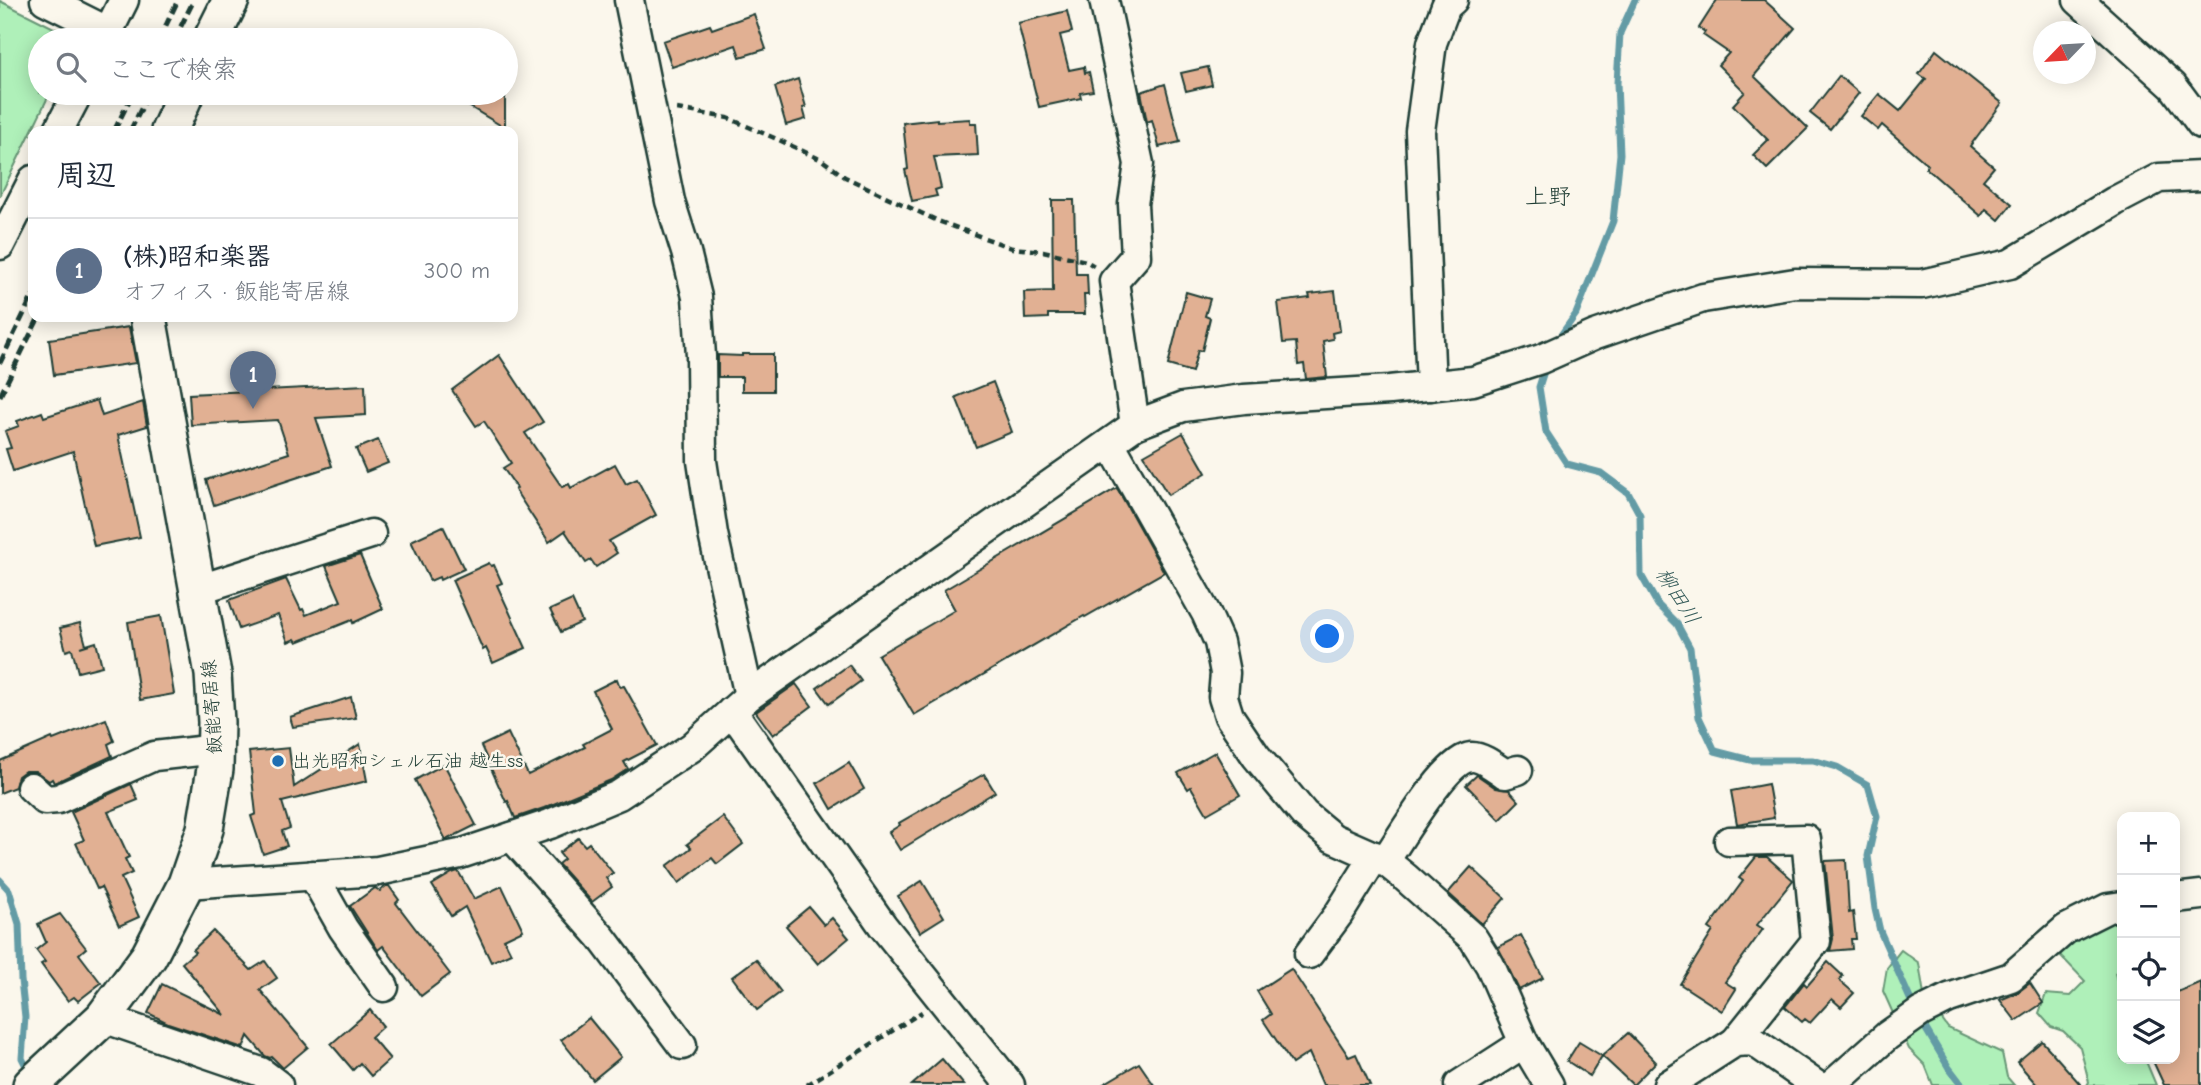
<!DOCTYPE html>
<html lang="ja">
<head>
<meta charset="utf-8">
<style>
  body { margin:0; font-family:"Comic Neue","Klee One",sans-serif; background:#f6f6f7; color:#1f2937 }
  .controls { position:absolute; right:21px; bottom:21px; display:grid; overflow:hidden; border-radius:14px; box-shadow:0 4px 18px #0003 }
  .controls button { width:63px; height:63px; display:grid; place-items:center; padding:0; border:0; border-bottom:2px solid #e0e1e3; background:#fff; color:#1f2937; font:35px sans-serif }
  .compass { position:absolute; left:2033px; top:21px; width:63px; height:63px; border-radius:50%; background:#fff; box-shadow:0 4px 18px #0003; rotate:245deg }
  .you { position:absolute; left:1328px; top:637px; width:24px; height:24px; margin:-18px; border:5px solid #fff; border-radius:50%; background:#1a73e8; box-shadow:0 0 0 10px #1a73e833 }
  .badge { display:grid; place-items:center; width:46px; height:46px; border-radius:50%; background:#0b8043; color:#fff; font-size:23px; font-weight:700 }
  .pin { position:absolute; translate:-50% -58px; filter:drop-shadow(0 2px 4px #0008) }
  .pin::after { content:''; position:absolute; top:37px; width:24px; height:21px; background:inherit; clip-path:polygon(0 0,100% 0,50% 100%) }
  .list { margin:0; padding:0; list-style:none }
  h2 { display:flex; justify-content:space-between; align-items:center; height:91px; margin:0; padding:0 28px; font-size:30px }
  h2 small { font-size:23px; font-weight:400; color:#747a83 }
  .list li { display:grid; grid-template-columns:46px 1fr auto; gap:21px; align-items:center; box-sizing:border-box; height:105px; padding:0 28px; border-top:2px solid #e0e1e3 }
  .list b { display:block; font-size:26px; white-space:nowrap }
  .list p { margin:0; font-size:23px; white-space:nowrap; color:#747a83 }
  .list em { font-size:23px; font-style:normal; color:#747a83 }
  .icon { flex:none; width:38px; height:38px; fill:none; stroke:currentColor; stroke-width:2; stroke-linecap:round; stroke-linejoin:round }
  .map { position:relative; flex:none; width:2201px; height:1085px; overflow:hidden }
  .search { position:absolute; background:#fff; box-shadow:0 4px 18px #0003; left:28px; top:28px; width:490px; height:77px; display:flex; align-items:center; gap:18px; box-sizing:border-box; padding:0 24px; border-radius:38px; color:#747a83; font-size:26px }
  .panel { position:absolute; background:#fff; box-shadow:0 4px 18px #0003; left:28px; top:126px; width:490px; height:196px; border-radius:14px }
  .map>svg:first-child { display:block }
  .green { fill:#aff0b9; stroke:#679676; stroke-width:2 }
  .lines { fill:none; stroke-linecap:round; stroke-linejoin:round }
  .stream { stroke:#639ba5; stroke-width:7 }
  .building { fill:#e1b093; stroke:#1f3d34; stroke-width:2 }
  .minor-casing { stroke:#1f3d34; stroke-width:33 }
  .major-casing { stroke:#1f3d34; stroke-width:40 }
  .path { stroke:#1f3d34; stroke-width:4.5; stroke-dasharray:7 5; stroke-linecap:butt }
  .minor { stroke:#fbf7ec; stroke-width:28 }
  .major { stroke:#fbf7ec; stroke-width:35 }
  .rail { stroke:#1f3d34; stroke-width:5; stroke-dasharray:10 5; stroke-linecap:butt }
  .poi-dot { fill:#1f6fb2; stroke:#fbf7ec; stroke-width:2.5 }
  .labels { text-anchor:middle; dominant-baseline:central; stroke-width:5; stroke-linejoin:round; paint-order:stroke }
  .street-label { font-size:19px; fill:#1f3d34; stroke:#fbf7ec }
  .poi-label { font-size:19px; fill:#1f3d34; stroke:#fbf7ec; text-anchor:start }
  .water-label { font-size:21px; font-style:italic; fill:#365c5a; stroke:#fbf7ec }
  .quarter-label { font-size:23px; fill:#1f3d34; stroke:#fbf7ec }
</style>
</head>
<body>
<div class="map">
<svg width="2201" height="1085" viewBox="0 0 2201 1085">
  <rect width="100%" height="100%" fill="#fbf7ec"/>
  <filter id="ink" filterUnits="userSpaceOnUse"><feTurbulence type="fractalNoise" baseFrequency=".0143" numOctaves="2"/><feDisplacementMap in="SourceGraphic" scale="14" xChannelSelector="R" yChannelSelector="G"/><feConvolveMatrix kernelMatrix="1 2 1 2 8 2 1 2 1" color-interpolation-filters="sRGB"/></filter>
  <g filter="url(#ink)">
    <g class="green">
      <polygon points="0,1 64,33 68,40 40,40 40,93 50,93 0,196"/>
      <polygon points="2122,913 2122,968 2115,973 2122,1000 2122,1059 2145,1059 2156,1085 2087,1085 2089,1082 2080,1047 2063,1031 2051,1027 2039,1013 2046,994 2070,996 2085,981 2059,954 2075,933"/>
      <polygon points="1901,950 1919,963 1924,995 1948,1028 2002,1053 2007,1077 2014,1085 1933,1085 1925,1065 1909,1049 1883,991 1887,968"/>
    </g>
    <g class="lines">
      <g class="stream">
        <polyline points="1556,342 1576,314 1613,221 1620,154 1617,83 1620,33 1635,0"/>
        <polyline points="1546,365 1539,387 1546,432 1567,464 1601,473 1628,493 1640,515 1641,575 1658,605 1677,624 1690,648 1699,717 1715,751 1750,760 1813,760 1837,767 1868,785 1877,816 1868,856 1875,909 1880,931 1915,1010"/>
        <polyline points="0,880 9,890 19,924 21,980 25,1017 22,1058 29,1072"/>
        <polyline points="1921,1021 1949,1068 1962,1085"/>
      </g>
    </g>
    <g class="building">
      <polygon points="1717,0 1764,0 1795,28 1754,76 1808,128 1767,169 1753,155 1768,140 1733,105 1745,92 1718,65 1729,53 1703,35 1705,32 1699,28"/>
      <polygon points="1067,11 1072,32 1060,35 1069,70 1084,67 1085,73 1089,72 1093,91 1080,93 1081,98 1039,107 1018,23"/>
      <polygon points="754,14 766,49 740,57 736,45 672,67 663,41 710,25 712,29"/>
      <polygon points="1936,50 2002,103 1970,146 1994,167 1983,180 2012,204 1999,220 1986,209 1981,216 1926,168 1928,165 1882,125 1878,130 1861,116 1879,94 1900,111 1926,79 1919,74"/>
      <polygon points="1208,67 1212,85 1186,91 1181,73"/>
      <polygon points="1839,76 1859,93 1830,129 1810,113"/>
      <polygon points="798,79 806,107 803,108 806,119 786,125 775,87"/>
      <polygon points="1165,84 1180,142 1159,147 1152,120 1147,122 1141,92"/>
      <polygon points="447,93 505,93 505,128"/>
      <polygon points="937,119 937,121 970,119 970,123 976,123 978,155 934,157 941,188 935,190 937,196 912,201 905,170 908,169 903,123"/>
      <polygon points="1052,200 1074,200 1076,274 1087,274 1088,295 1084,295 1085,314 1048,314 1048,318 1025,319 1024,292 1053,291"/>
      <polygon points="1335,291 1340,331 1332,333 1333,339 1323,341 1327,377 1306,379 1304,364 1298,365 1296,342 1283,343 1278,302 1310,298 1309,294"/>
      <polygon points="1186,292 1210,299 1205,316 1210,318 1202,351 1198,350 1192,372 1168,365"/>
      <polygon points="129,327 136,363 54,375 49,339"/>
      <polygon points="742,354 773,354 773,391 742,391 742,377 718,377 718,355 742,356"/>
      <polygon points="499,355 543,422 525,433 562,487 569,484 571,488 615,464 626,484 637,479 656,515 609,541 617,553 596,567 591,560 586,563 565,531 549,542 515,490 517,488 503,468 511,463 484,421 476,426 452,390"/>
      <polygon points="993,382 1012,432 976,447 956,397"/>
      <polygon points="365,385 366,415 316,418 332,466 214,505 206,480 289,453 278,420 191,425 189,394"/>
      <polygon points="97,400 102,416 143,402 147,426 118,435 140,537 94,546 73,451 13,471 6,449 11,448 5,431 19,426 17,421 42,412 44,417"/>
      <polygon points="1183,433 1206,473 1168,495 1144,455"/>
      <polygon points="378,440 388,463 366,472 356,449"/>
      <polygon points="1117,488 1164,572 1085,617 1084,616 914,715 878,655 955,610 944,590"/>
      <polygon points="443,526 464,569 440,580 439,577 430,581 411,541"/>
      <polygon points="360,555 383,609 353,623 352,620 297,642 295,639 288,642 278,615 239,629 229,600 286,579 301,610 303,609 306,615 341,601 326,566"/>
      <polygon points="489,563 491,566 494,565 502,583 497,585 526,648 493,663 486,648 483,650 452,580"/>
      <polygon points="572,600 582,622 561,632 550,610"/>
      <polygon points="161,616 174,694 140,700 128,622"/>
      <polygon points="80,623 86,645 80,647 96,642 102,666 78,672 72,649 66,651 60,628"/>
      <polygon points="849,665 861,681 829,704 817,688"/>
      <polygon points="617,679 620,687 624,686 657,745 624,762 628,769 611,780 544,808 515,818 508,801 506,802 481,746 508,733 528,775 585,747 583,744 612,729 593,691"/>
      <polygon points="796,684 812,706 773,735 756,712"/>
      <polygon points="351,697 356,718 293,727 290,717"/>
      <polygon points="106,719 114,741 108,744 112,756 54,783 52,779 49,781 35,771 25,771 18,776 15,787 0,793 0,761 52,738 53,740"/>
      <polygon points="360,744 367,781 282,802 290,828 282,831 287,846 263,854 251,816 256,814 249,752 289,748 294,787"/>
      <polygon points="1215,752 1240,795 1207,814 1191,787 1188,789 1178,773"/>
      <polygon points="849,763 864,789 832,809 817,783"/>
      <polygon points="444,764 476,825 446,840 415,780"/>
      <polygon points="984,774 995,792 900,850 889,832 900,825 899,823"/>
      <polygon points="1477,775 1496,788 1509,790 1519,801 1500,820 1466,785"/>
      <polygon points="131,784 138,800 108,812 129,857 125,859 132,873 121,878 139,917 119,926 101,887 97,889 76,843 84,840 71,812"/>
      <polygon points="1768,784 1774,818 1737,824 1731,791"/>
      <polygon points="723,817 743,844 717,864 712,858 679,883 667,866 691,848 687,844"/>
      <polygon points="578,838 585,846 589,843 613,873 606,878 612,887 592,902 558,864 564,859 559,853"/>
      <polygon points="1756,857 1767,857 1793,880 1757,925 1763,929 1725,982 1736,989 1722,1011 1680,984 1713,931 1709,928 1743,881 1739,878"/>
      <polygon points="1846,860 1849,913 1853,912 1856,939 1851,939 1852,949 1830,951 1833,939 1825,861"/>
      <polygon points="1471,867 1505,898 1482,924 1448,893"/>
      <polygon points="458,871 474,899 502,886 523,930 504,939 511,953 491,962 465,907 451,916 432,885 452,873"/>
      <polygon points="922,881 944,917 920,932 898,896"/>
      <polygon points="386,886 389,886 399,900 396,903 450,974 421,996 383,946 378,950 350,906 375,888 380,891"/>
      <polygon points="809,907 824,925 832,918 849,938 818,964 786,926"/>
      <polygon points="60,914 86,948 79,954 101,983 78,1001 74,997 68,1001 41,964 45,962 36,950 46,942 38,924"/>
      <polygon points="213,931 251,970 265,961 277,978 260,990 308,1047 283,1068 272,1057 270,1058 265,1056 248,1036 243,1048 168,1023 148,1013 162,984 225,1015 182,963 195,952 193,950"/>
      <polygon points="1521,935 1543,978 1519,990 1498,947"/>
      <polygon points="756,959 781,992 757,1010 732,977"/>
      <polygon points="1828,962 1843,976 1839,980 1854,993 1841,1007 1832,999 1810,1023 1805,1019 1802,1022 1785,1007 1804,983 1807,986"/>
      <polygon points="1291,969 1349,1057 1356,1054 1370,1085 1323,1085 1309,1053 1292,1064 1263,1020 1271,1014 1257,991"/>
      <polygon points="2201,982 2201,1085 2164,1085 2152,1059 2175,1059 2175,993"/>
      <polygon points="2030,983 2043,1003 2016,1021 2000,1000 2017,993"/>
      <polygon points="370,1010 383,1026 371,1037 390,1059 371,1076 360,1063 353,1070 331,1044"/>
      <polygon points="589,1018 621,1057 593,1080 561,1040"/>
      <polygon points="1628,1033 1656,1062 1633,1085 1602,1056"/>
      <polygon points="2042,1041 2081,1085 2037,1085 2017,1062"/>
      <polygon points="1579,1042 1602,1056 1590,1076 1567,1061"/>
      <polygon points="942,1059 964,1085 912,1085"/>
      <polygon points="1139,1063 1154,1085 1102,1085"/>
    </g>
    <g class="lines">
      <g class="minor-casing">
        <g id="minor">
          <polyline points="45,0 109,32"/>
          <polyline points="629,0 670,201 686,252 697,297 701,356 702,461 713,534 749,696"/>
          <polyline points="1104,0 1139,164 1133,204 1136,256 1114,281 1135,425"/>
          <polyline points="2078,0 2173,86 2201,124"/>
          <polyline points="104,40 124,0"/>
          <polyline points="58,131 78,93"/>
          <polyline points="0,245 33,180"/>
          <polyline points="1431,386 1420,131 1432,43 1446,6 1453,0"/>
          <polyline points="1110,443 1206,613 1219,642 1225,673 1223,697 1229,716 1256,756 1304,814 1333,838 1385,861 1406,878 1473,938 1490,965 1524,1043 1549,1085"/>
          <polyline points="197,590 371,534"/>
          <polyline points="732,711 883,926 1010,1085"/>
          <polyline points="31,787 45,800 58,799 154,756 217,749"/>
          <polyline points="512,837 601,937 682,1045"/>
          <polyline points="1729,841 1806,839 1816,941 1735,1042"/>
          <path d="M1385,861C1400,839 1446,759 1471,757C1482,756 1496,768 1505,774L1518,770"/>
          <polyline points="313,875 343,928 384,987"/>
          <polyline points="186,884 378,871 460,854 550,824 619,795 692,747 749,696 1135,425 1183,407 1244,399 1390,390 1473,381 1541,359 1595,335 1703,298 1795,283 1922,284 2010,264 2115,201 2159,178 2201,176"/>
          <polyline points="2175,898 2201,895"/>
          <polyline points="1309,954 1338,915 1375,856"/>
          <polyline points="103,1018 261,1072 278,1085"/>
          <polyline points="1459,1085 1524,1043"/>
          <polyline points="1668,1085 1735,1042 1753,1041 1816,1085"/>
          <polyline points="1832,1085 1887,1036 1921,1012 1949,998 2011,977 2066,929 2108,908 2122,906"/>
        </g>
      </g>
      <g class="major-casing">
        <g id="major">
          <polyline points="211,40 231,0"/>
          <polyline points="169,131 186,93"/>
          <polyline points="31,1085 103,1018 149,956 186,884 205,829 215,769 216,722 213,674 148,317"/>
        </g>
      </g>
      <g class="path">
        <polyline points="677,109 728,118 779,140 822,160 845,177 938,221 1012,248 1043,251 1086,261 1094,266"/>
        <polyline points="807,1085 922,1012"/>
      </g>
      <use href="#minor" class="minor"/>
      <use href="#major" class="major"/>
      <g class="rail">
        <polyline points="159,40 178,0"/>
        <polyline points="174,40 194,0"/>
        <polyline points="114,131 133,93"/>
        <polyline points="130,131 149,93"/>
        <polyline points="0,363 33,295"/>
        <polyline points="0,396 39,317"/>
      </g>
    </g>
  </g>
  <circle class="poi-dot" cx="278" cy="761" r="7"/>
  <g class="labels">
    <g class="street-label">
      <text transform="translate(212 707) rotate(-94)">飯能寄居線</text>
    </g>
    <g class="poi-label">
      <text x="292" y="761">出光昭和シェル石油 越生ss</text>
    </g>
    <g class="water-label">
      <text transform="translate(1678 596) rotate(58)">柳田川</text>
    </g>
    <g class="quarter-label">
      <text x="1548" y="196">上野</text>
    </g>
  </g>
</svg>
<div class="controls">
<button>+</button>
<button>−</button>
<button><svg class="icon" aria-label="locate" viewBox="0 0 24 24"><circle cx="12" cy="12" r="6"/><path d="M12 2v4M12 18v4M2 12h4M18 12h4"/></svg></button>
<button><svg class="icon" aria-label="layers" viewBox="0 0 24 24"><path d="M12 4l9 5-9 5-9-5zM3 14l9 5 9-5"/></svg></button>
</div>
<svg class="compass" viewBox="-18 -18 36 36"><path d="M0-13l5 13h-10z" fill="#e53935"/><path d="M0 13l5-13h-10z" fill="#747a83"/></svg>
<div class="you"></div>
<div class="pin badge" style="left:253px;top:409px;background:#5c6f8a">1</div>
<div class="search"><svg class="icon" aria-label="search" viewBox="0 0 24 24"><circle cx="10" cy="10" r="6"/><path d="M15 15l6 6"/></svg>ここで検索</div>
<section class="panel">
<h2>周辺<small></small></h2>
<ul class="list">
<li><span class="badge" style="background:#5c6f8a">1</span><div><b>(株)昭和楽器</b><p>オフィス · 飯能寄居線</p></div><em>300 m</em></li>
</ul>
</section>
</div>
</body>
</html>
